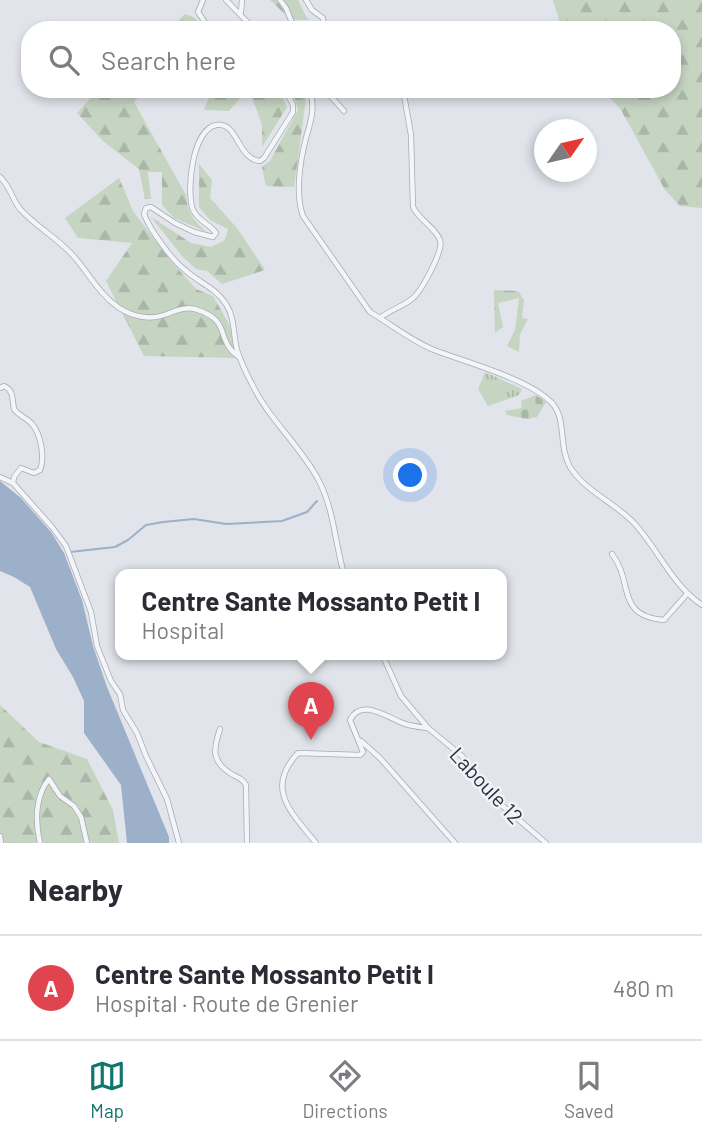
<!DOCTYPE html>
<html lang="en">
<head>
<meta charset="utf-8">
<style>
  body { margin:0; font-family:Barlow,sans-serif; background:#f7f7f7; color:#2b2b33 }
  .compass { position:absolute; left:534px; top:119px; width:63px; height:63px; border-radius:50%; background:#fff; box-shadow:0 4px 10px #0003; rotate:56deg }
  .you { position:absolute; left:411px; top:476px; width:24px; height:24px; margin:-18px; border:5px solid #fff; border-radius:50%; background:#1a73e8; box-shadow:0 0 0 10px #1a73e833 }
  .badge { display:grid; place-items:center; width:46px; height:46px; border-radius:50%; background:#0f766e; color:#fff; font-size:23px; font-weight:700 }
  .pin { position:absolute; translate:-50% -58px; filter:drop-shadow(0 2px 4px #0008) }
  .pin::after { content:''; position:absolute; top:37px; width:24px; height:21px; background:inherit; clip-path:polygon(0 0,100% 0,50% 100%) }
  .popup { position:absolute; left:115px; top:569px; width:392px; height:91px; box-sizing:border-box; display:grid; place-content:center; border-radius:14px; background:#fff; filter:drop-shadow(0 2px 5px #0005); font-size:23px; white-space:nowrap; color:#7c7c81 }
  .popup b { font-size:26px; color:#2b2b33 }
  .popup::after { content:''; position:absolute; left:50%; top:100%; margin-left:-14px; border:14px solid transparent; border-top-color:#fff }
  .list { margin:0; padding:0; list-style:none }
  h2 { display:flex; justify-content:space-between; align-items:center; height:91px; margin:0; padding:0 28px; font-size:30px }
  h2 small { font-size:23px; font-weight:400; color:#7c7c81 }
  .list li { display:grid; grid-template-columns:46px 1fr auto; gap:21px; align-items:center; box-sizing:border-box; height:105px; padding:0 28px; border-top:2px solid #e1e1e2 }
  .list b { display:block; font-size:26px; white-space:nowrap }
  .list p { margin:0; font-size:23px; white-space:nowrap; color:#7c7c81 }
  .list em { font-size:23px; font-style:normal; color:#7c7c81 }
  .icon { flex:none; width:38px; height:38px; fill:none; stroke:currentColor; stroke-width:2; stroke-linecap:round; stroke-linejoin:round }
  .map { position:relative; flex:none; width:702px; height:843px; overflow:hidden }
  .search { position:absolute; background:#fff; box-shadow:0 4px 10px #0003; left:21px; right:21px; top:21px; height:77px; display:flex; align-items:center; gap:18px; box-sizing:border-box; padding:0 24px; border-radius:28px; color:#7c7c81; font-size:26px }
  .sheet { height:196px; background:#fff }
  nav { display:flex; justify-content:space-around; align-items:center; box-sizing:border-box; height:98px; border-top:2px solid #e1e1e2; background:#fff; font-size:19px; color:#7c7c81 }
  nav a { display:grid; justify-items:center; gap:4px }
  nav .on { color:#0f766e }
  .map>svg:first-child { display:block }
  .grass { fill:url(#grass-tufts) }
  .forest { fill:url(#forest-firs) }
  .cemetery { fill:url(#cemetery-stones) }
  .water { fill:#9cb0ca }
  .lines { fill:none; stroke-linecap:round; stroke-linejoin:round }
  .stream { stroke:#9cb0ca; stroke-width:2 }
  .street-casing { stroke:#a6abb4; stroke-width:6 }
  .street { stroke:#f4f5f8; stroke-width:4.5 }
  .labels { text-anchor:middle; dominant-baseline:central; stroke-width:5; stroke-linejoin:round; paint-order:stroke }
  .street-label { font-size:21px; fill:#293142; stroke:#f1f3f7 }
</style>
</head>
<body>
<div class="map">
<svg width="702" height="843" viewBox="0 0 702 843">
  <defs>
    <pattern id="grass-tufts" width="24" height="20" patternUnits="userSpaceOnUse" patternTransform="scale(1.75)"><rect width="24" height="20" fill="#c6d4c2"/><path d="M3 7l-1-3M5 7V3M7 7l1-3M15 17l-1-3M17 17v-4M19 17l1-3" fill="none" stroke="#aab6a8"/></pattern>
    <pattern id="forest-firs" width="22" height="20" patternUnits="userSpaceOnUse" patternTransform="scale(1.75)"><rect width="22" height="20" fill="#c6d4c2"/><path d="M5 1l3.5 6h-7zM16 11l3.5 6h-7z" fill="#aab6a8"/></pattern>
    <pattern id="cemetery-stones" width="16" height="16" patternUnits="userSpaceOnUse" patternTransform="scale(1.75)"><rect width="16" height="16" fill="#c6d4c2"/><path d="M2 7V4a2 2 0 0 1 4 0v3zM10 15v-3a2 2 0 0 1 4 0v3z" fill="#aab6a8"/></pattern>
  </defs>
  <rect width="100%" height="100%" fill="#e1e4ea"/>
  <polygon class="grass" points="485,372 522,389 519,395 488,406 478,389"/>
  <g class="forest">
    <polygon points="270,0 298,0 308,20 290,19"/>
    <polygon points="553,0 702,0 702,208 680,206 665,190 621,110 602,89 672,89 672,30 562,30"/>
    <path d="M185,14C196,16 200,25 209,30H169Z"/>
    <path d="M99,89H146L134,102L186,195C188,213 193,221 207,232L174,218L162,205V172H148L151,199H145L139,169L103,141L77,113Z"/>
    <polygon points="212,89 248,89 229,111 204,110"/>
    <polygon points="249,89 279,89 287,107 262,147 262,125"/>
    <polygon points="292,89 299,89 306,99 294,187 266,186 262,167 270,161 298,110"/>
    <polygon points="199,164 212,180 210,198 237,228 265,270 222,284 207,271 196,269 183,257 151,217 191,243 211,247 225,240 228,229 210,220 199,207"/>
    <polygon points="119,178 133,211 170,260 196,289 213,296 230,326 236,358 144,356 106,281 132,243 78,238 65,218"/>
    <polygon points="494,290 518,291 524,300 522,318 528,319 520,334 519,352 507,346 515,330 519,298 498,303 503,327 495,333"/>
    <polygon points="0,705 39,742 87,759 113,810 119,843 0,843"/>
  </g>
  <polygon class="cemetery" points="536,395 546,402 537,417 527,419 507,415 505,411 522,408 521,401"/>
  <polygon class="water" points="0,481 21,498 51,532 64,553 82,600 93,646 107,687 169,837 169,843 127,843 121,785 84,733 84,701 73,677 56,649 30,587 14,577 0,571"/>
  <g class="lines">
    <polyline class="stream" points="70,552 115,547 128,540 146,525 163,522 194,519 226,524 282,521 307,512 317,501"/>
    <g class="street-casing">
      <g id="street">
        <polyline points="203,0 198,12 206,24 216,30"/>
        <polyline points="226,0 255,30"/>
        <polyline points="280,0 286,8 295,30"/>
        <polyline points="306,0 312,10 323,18 324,30"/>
        <polyline points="241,12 242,0"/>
        <path d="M285,89L293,105V112L264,158L260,161C237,159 238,121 216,125C192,130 186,191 193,210C198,221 210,224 216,233L213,237L194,232L175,223L151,207L146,208L144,214C150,230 172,260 185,270C199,283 215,287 226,304C235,318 233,334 237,350C241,362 246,373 252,384C269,420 301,446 319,481C334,510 335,543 344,574"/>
        <path d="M309,89C316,106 311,121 306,138C300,161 295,194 303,216L370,312C391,324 411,341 434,350C466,362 528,379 551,402C567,417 558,446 570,467C586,492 614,502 634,523C658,549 672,585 702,605"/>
        <polyline points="315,89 327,92 344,111"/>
        <path d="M0,177C10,186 12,199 20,209C37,228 60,239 76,259C89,274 98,292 114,304C127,315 147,321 164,315C173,312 185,306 195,309C234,321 213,338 239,357"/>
        <path d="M380,318C390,310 404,306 413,298C422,290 444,250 440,240C435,227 419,220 413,207L411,135L403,89"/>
        <path d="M0,388L4,386C14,390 12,400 14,409C19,416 27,418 32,424C41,434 45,458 40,470L34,473L21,468L14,477L13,483"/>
        <polyline points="0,477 13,483 52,527 66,546 91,612 97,646 111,681 120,694 123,710 137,733 146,756 167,799 179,843"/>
        <path d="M612,554C634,582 615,616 664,620L687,594"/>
        <polyline points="382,654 401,696 428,728 462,756 498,802 546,843"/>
        <path d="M220,729C213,750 211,762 233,775C239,778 243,779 246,785L247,843"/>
        <polyline points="361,741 380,758 455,843"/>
        <polyline points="0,836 1,843"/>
        <path d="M40,843C35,822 35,796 49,779L60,796L74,806L81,817L87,843"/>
        <path d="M316,843C292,813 264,789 298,753L360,755L363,752L350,720C361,699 384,715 400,722C408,726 418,727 428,728"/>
      </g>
    </g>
    <use href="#street" class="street"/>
  </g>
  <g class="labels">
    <g class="street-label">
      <text transform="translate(487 785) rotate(47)">Laboule 12</text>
    </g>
  </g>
</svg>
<svg class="compass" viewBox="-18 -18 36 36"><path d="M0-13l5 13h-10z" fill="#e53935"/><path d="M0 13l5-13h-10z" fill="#7c7c81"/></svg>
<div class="you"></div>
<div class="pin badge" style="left:311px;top:740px;background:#e0444e">A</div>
<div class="popup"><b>Centre Sante Mossanto Petit I</b>Hospital</div>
<div class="search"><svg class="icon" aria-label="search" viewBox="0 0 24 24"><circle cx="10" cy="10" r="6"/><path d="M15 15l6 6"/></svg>Search here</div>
</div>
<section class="sheet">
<h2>Nearby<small></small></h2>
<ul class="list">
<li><span class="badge" style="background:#e0444e">A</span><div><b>Centre Sante Mossanto Petit I</b><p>Hospital · Route de Grenier</p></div><em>480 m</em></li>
</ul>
</section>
<nav>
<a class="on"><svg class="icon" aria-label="map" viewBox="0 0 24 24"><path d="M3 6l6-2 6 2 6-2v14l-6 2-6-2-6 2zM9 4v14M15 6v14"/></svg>Map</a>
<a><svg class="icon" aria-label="directions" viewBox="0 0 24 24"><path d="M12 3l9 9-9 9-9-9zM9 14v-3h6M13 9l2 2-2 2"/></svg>Directions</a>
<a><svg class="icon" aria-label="saved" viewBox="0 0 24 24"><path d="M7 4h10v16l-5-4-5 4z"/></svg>Saved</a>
</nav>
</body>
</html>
